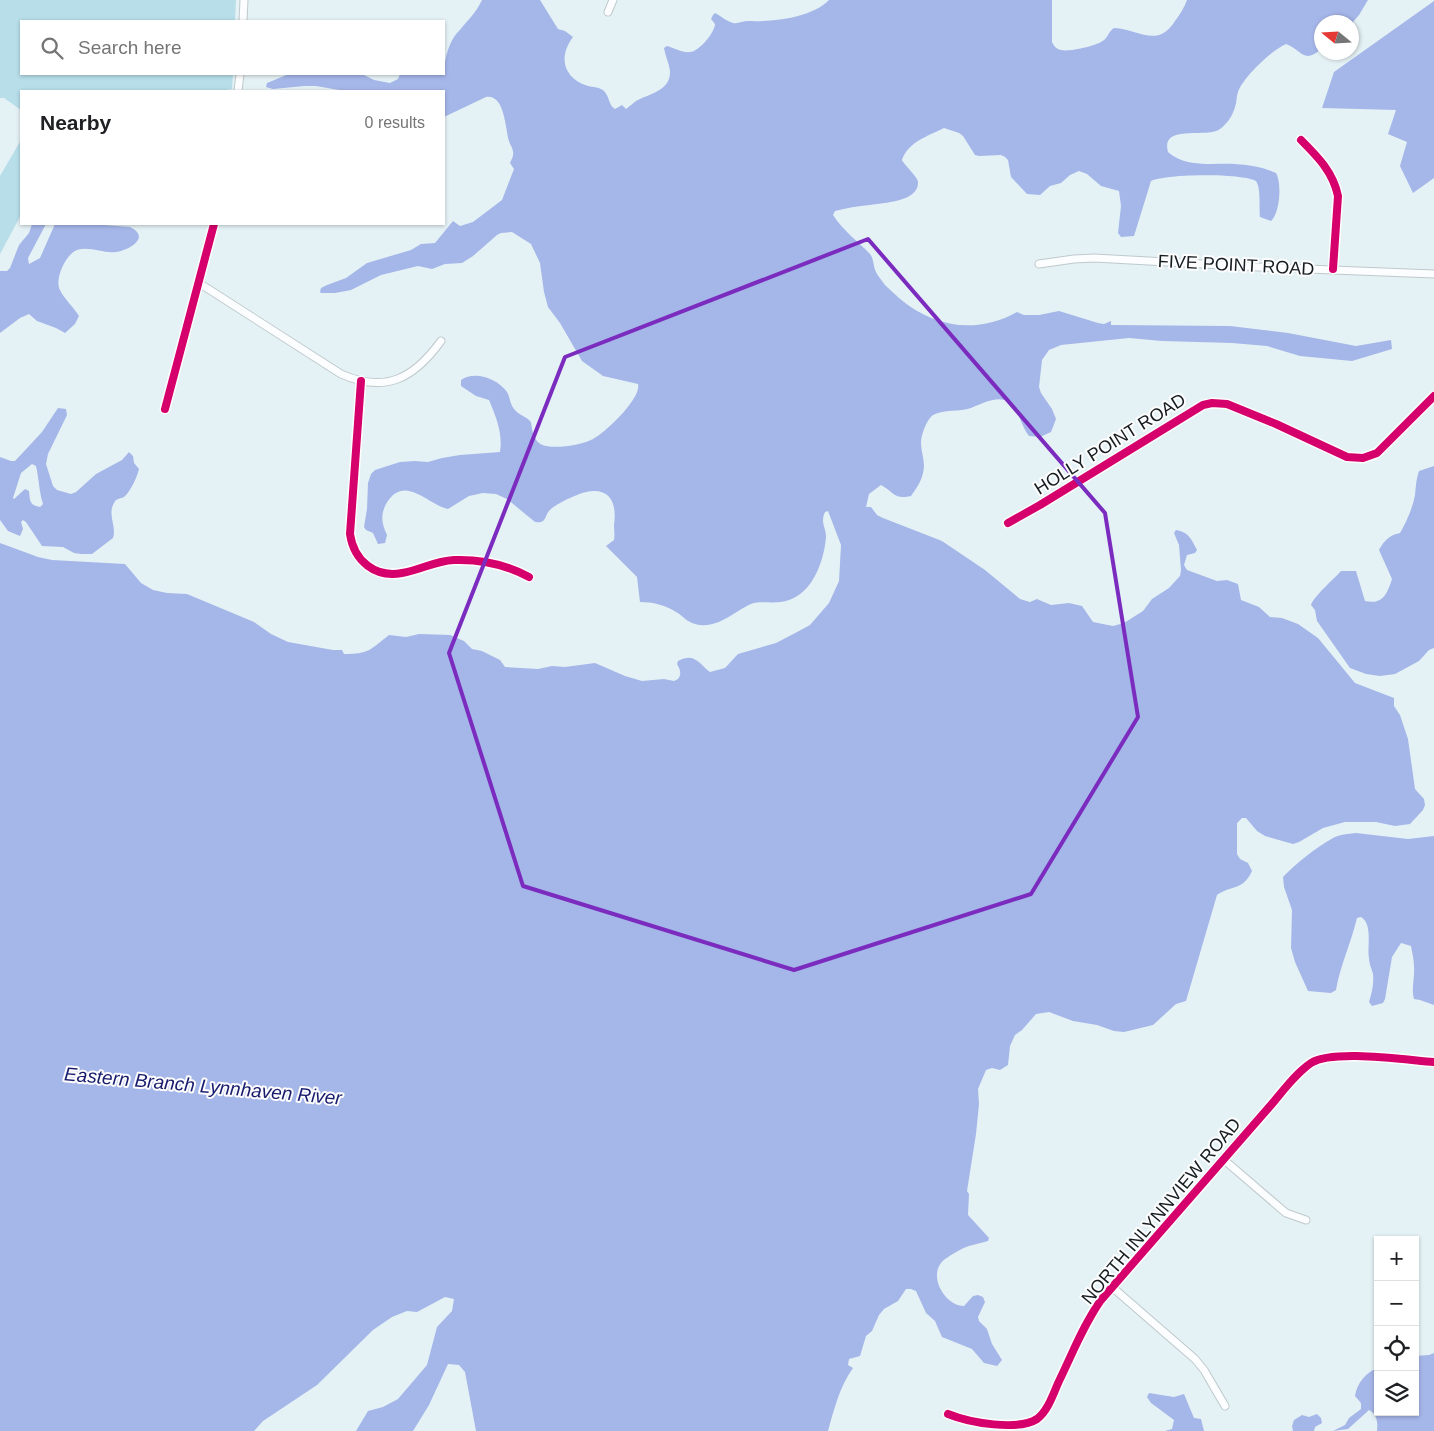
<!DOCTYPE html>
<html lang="en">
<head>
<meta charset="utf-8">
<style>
  body { margin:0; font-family:Arial,sans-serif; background:#f6f6f6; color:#202124 }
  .controls { position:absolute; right:15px; bottom:15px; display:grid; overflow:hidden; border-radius:0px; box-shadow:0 1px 4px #0004 }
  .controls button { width:45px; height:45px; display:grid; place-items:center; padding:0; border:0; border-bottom:1px solid #e0e0e0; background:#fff; color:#202124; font:25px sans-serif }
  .compass { position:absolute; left:1314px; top:15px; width:45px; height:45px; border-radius:50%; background:#fff; box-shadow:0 1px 4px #0004; rotate:288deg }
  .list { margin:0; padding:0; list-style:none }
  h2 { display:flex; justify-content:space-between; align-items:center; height:65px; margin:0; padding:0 20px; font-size:21px }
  h2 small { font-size:16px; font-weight:400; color:#757577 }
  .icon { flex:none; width:28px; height:28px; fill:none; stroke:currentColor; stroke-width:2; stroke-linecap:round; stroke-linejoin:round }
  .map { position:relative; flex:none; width:1434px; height:1431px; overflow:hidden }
  .search { position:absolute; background:#fff; box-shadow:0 1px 4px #0004; left:20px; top:20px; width:425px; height:55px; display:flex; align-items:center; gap:12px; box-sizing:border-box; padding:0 18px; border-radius:0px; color:#757577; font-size:19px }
  .panel { position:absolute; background:#fff; box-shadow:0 1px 4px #0004; left:20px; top:90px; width:425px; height:135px; border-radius:0px }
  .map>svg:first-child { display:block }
  .green { fill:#b7dee9 }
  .water { fill:#a5b6e9; fill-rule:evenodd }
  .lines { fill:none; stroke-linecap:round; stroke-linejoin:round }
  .street-casing { stroke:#bfc9cc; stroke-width:9 }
  .street { stroke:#fbfdfe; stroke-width:7 }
  .cycleway-casing { stroke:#fdfdfd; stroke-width:11 }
  .cycleway { stroke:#d6006c; stroke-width:8 }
  .marked { fill:none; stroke:#7b2cbf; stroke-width:4; stroke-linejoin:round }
  .labels { text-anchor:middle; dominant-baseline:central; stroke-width:4; stroke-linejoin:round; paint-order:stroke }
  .street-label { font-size:18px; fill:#151d20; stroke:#fdfdfd }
  .water-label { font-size:19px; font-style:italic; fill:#181c6d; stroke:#fdfdfd }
</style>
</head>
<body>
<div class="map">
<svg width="1434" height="1431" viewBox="0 0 1434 1431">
  <rect width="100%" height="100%" fill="#e5f2f5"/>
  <g class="green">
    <polygon points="0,0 236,0 235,21 21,21 21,74 233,74 232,89 219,91 21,91 21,110 4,98 0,98"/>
    <polygon points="21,140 21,215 0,254 0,176"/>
  </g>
  <g class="water">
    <path d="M482,0H540L558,29L565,31L573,37C558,57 563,78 588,86C593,87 598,87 603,90C610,96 608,105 615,109L622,105L626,109C630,106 633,103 636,101C649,94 671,91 670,71C669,63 665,55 664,48L667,46C674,48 683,53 690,52C699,52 715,32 715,24L711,19L713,15L715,13C721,16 726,21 733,23C738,24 743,21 748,21C773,22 811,18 829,0H1052V42C1054,46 1056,49 1061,50C1069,52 1097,46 1104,40C1108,37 1109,31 1114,28C1139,29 1157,49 1175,21C1180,14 1184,8 1187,0H1368L1359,15L1352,23L1322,22L1321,49C1304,64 1303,51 1286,44C1272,50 1243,77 1238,92C1236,97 1237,102 1235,107C1233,115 1227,124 1220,129C1207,139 1160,123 1168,152C1185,168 1213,163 1235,164C1250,165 1263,167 1276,173C1282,183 1280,213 1271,221L1260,217C1259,207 1261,188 1256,181C1239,173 1168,174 1151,181L1134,236L1121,237L1118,233L1121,206L1119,191L1101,186L1087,174L1079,171L1070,175L1061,183L1050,186L1040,195L1027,194L1011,177L1008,160L1005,157L1001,155L979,156L975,155L963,136L959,133L944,128C928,136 908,142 902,160C905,166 918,177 918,182C919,202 883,203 870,205C858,206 846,208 835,211L833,215C844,232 857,240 870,254C874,259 873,266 876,272C878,276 882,281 885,285C889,289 894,293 899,298C933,327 976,335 1017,312L1024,315H1039L1059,311L1098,323L1104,324L1111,321V325L1230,326L1288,333L1356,346L1391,340L1392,349L1352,361L1300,356L1267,346L1232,343L1162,341L1129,338L1061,345L1049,350L1042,360L1039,387L1041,393L1052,409L1056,419L1051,432L1040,437L1029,436C1023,428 1021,420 1017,412C1007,390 986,402 971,408C959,412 944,409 933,415C927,419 921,435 921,443C921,453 926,462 923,473C921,482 916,489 911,496C894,500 894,492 881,485L869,494L866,507H871L877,515L883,518L942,541L985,570L1020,599L1030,602L1037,599L1051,605L1069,603L1082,606L1093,622L1113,626L1124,623L1143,611L1152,599L1169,588L1180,576L1181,570L1179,545L1174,533L1176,530C1189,532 1191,539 1197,550L1195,553L1187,555L1184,565L1187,570L1217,581L1227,580L1238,584L1241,600L1259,607L1270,617L1282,618L1298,624L1318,638L1355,683L1394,698V706L1400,715L1408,739L1415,789L1424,799L1425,805L1423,810L1410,824L1395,826L1376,822H1345L1323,828L1299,842L1293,844L1265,836L1257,831L1246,818H1242L1237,823V854L1240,859L1248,863L1252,871C1243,891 1231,885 1217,895L1186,1001L1176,1004L1153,1025L1124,1032L1114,1031L1097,1025L1073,1021L1049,1012L1036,1014L1022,1030L1015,1035L1010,1046L1008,1065L1000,1070L992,1068L986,1070L978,1089L979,1104L976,1134L967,1191L969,1194L968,1215L989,1238L988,1241C982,1243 975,1244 969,1246C962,1248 951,1255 945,1259C926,1273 944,1306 964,1306L973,1296L978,1295L983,1297L985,1302L978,1317L979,1321L987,1329L992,1344L1002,1360L997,1366L984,1363L972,1349L942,1337L935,1321L926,1313L916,1291L911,1289H906L898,1301L884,1309L879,1315L872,1331L866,1336L860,1356L849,1359L848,1365L853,1368C840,1386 834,1409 828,1431H476L465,1372L459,1365L448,1364L429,1405L413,1431H356L368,1411L383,1407L398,1399L427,1365L437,1327L452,1311L454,1299L445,1297L417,1312L407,1311L392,1317L373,1330L317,1385L263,1421L254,1431H0V543L38,557L52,560L125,564L141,583L153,590L167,593L187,594L254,622L271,634L288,642L333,650H342L344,654C369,654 370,650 389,635L406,637L419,634L450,635L464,641L472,649L482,651L500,660L505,667L538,669L552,666L565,667L595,663L625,676L642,681L664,679L674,681L678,679C682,674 680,669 677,664L678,661C695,652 699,664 710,672L725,668L738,654L776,643L799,631L810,625L829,603L839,581L841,545L828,511L825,512C820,523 826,527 826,537C824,561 813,592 789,600C776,605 761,600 751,604C733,612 717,630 695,624C687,622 683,616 676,612C665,605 653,602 640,602L637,577L606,546L614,540C615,535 614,530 614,525C617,504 611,487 586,492C577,494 555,504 549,511C546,514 546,519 543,521C540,523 538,522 535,522L507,499L496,494L483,493L469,496L448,509C427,504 404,473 386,504C380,516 382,524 387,535L385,543L378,544L373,533L366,530L364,527L367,509L368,483L371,474L375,470L400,462L415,461L428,462L442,458L460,455L500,452C503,433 496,417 489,400L476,396L461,386V380C475,370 498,379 507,392C510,397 510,405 515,410C519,415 526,416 531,422C532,429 533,438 539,443C549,451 582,445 593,439C605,433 642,398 638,384L603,376L582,361L560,323L548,307L544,292L540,263L531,244L512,232L501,233L497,235L473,256L462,263L445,264L432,269L418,266L381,275L351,290L335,293H321L320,292L321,288L327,285L346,278L367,263L411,250L421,244L435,243L453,221L460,226L473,222L502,200L514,169L510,163C511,160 514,156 513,152C513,148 510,145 509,141C505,128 505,94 486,97L444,117V91H345L316,86H304L273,89L266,87L267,83L289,74H362L374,80L390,83L398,79L400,74H444C444,61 449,40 459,31C468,20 476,13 482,0Z"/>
    <polygon points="1434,1 1434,178 1413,193 1400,166 1407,142 1388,134 1396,110 1322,108 1334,72"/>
    <path d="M32,224H46L28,258L29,264L40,258L55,224H91L130,227C151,237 130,250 116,252C104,254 90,246 77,250C66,254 54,279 60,290C63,297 74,308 79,316L75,324L65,333L56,328L37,321L29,314L20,318L0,333V271H7L10,268L19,245L29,233Z"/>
    <path d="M58,408L66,409L67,415L48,454L46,464L53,486L57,490L71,494L76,492L96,474L122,460L129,452L133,456L134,463L139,469C137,477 131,491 124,497C120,499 116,498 114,503C107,515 117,526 113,538L92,554H81L74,553L63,547L42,546L26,522L23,520L21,522L23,529L20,536L8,531L0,520V457L11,461H15L42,432ZM32,464L36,466C39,479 39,491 43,504L40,507C29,505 30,500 29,491L25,489L14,499L13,498L21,473Z"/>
    <path d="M1434,466V648L1429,650L1419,661L1395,674L1380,676L1366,674L1350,668L1317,621L1315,610L1311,605C1314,596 1333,580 1341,571H1356L1365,601C1383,605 1387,594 1392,579L1379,550C1384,541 1389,535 1400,533C1406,523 1413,507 1415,495C1416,486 1416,480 1419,471Z"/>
    <path d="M1356,833L1408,839L1434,836V1005L1420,1000L1414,999C1411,988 1415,978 1414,966C1414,959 1412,953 1411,946L1401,943L1392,957L1385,999L1383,1003L1372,1006L1369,1002C1372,993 1374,983 1373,974C1372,969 1369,964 1369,958C1367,947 1373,924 1361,917L1357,918C1351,943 1340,966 1336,990L1331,993L1308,991L1295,962L1291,948L1292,910L1284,887L1283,877C1295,864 1317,847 1333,838C1340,834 1348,834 1356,833Z"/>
    <path d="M1434,1353V1431H1377C1378,1422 1377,1414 1369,1410L1348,1429L1333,1431L1345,1425L1349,1418L1361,1409V1403L1355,1396C1357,1383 1366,1372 1378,1368V1412H1415V1356L1429,1355Z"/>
    <polygon points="1149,1393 1174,1397 1184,1394 1194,1418 1201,1419 1204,1431 1165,1431 1172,1429 1174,1420 1151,1403 1147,1397"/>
    <polygon points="1317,1414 1321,1418 1322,1423 1315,1427 1314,1431 1293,1431 1292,1426 1294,1420 1302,1415 1309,1417"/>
  </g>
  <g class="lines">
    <g class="street-casing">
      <g id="street">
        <polyline points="608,12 613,0"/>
        <polyline points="243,21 244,0"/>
        <polyline points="238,91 240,74"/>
        <path d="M1301,140C1318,157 1333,172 1338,196L1333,269"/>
        <polyline points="1039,264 1074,259 1094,258 1258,267 1434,274"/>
        <path d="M199,283L341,374C386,394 414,378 441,341"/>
        <path d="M361,381L350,534C354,561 375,578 402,573C421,570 434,561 454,560C481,559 505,564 529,577"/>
        <polyline points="165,409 214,224"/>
        <polyline points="1008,523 1040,505 1203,405 1212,403 1227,404 1276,424 1347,457 1363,458 1377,453 1434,396"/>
        <polyline points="1223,1159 1286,1213 1306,1220"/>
        <polyline points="1112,1287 1195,1359 1204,1370 1225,1406"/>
        <path d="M948,1414C970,1423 1018,1431 1037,1419C1049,1410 1054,1391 1060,1379C1073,1352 1084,1324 1101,1300L1271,1105C1283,1091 1295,1074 1311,1063C1333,1049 1406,1060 1434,1062"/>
      </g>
    </g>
    <use href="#street" class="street"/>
    <g class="cycleway-casing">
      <g id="cycleway">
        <path d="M1301,140C1318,157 1333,172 1338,196L1333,269"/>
        <path d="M361,381L350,534C354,561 375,578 402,573C421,570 434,561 454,560C481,559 505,564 529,577"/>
        <polyline points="165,409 214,224"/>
        <polyline points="1008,523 1040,505 1203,405 1212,403 1227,404 1276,424 1347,457 1363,458 1377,453 1434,396"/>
        <path d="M948,1414C970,1423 1018,1431 1037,1419C1049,1410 1054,1391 1060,1379C1073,1352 1084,1324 1101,1300L1271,1105C1283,1091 1295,1074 1311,1063C1333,1049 1406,1060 1434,1062"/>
      </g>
    </g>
    <use href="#cycleway" class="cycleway"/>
  </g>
  <path class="marked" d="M868,239L1105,513L1138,717L1031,894L794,970L523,886L449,653L565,357Z"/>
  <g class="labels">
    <g class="street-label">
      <text transform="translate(1236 265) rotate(3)">FIVE POINT ROAD</text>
      <text transform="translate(1110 444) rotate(-32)">HOLLY POINT ROAD</text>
      <text transform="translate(1161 1211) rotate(-50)">NORTH INLYNNVIEW ROAD</text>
    </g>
    <g class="water-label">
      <text transform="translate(203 1086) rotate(5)">Eastern Branch Lynnhaven River</text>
    </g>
  </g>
</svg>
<div class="controls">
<button>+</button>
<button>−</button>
<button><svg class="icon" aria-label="locate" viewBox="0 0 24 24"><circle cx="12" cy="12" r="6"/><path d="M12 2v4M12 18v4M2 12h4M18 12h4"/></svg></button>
<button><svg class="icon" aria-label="layers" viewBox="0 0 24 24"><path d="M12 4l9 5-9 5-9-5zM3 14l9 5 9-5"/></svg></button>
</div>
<svg class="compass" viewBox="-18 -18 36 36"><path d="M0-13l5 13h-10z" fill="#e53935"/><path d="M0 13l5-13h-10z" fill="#757577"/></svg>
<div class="search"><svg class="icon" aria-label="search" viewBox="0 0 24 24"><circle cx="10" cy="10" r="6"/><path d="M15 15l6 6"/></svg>Search here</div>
<section class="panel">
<h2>Nearby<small>0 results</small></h2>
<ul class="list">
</ul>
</section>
</div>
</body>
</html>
